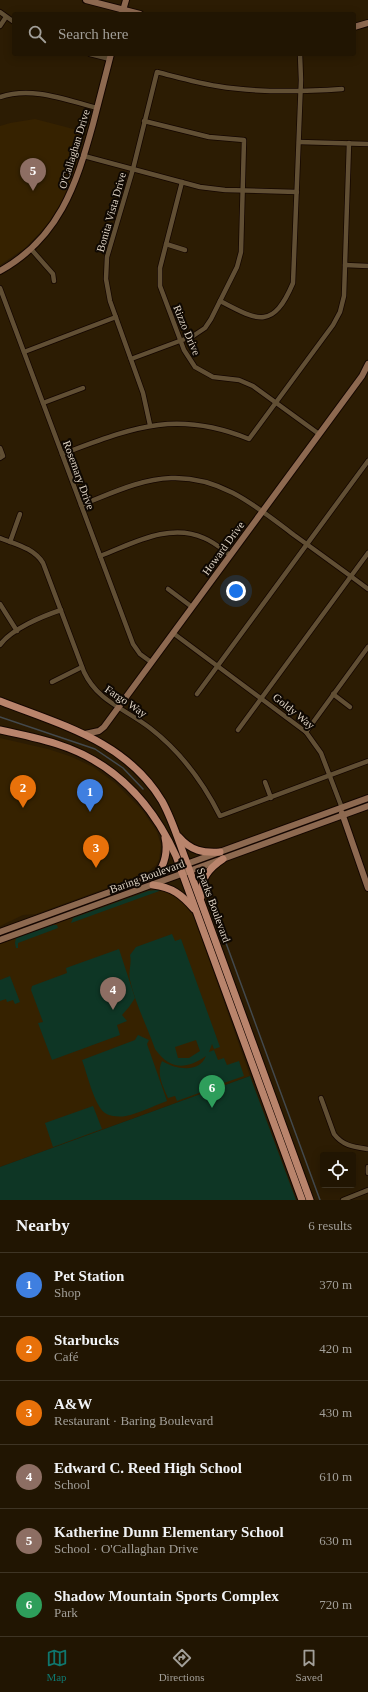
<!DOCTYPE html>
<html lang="en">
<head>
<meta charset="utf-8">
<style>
  body { margin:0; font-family:Georgia,serif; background:#2d2211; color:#f1f3f6 }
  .controls { position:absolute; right:12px; bottom:12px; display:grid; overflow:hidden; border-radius:4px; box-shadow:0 2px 10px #0003 }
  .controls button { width:36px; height:36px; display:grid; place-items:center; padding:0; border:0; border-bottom:1px solid #3e3424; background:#211502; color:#f1f3f6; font:20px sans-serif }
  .you { position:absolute; left:236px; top:591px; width:14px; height:14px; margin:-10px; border:3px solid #fff; border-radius:50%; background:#1a73e8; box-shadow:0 0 0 6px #1a73e833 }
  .badge { display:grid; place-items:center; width:26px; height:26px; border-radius:50%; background:#0f766e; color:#fff; font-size:13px; font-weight:700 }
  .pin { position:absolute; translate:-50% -33px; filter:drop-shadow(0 1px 2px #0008) }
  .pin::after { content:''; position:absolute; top:21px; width:14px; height:12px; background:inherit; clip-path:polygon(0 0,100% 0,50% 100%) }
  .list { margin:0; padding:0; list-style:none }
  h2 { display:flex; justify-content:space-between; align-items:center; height:52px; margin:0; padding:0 16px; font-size:17px }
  h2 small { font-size:13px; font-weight:400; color:#a29f99 }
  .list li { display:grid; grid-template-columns:26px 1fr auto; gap:12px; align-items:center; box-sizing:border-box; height:64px; padding:0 16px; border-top:1px solid #3e3424 }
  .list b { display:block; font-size:15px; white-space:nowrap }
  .list p { margin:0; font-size:13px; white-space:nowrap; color:#a29f99 }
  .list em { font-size:13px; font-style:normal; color:#a29f99 }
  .icon { flex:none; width:22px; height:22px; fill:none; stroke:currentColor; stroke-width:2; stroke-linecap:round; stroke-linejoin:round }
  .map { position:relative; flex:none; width:368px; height:1200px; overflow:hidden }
  .search { position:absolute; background:#211502; box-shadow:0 2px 10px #0003; left:12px; right:12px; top:12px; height:44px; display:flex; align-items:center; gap:10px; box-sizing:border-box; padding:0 14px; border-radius:4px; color:#a29f99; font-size:15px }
  .sheet { height:436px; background:#211502 }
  nav { display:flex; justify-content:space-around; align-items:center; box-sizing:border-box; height:56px; border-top:1px solid #3e3424; background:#211502; font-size:11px; color:#a29f99 }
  nav a { display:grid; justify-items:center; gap:2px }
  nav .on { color:#0f766e }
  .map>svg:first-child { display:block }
  .built { fill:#362200 }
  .green { fill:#0e3625; fill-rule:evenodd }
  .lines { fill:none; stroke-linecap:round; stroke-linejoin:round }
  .stream { stroke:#43494d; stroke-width:1.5 }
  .street-casing { stroke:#140600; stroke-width:6 }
  .secondary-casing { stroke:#140600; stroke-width:8 }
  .primary-casing { stroke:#140600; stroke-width:9 }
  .street { stroke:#614f34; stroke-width:4.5 }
  .secondary { stroke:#8d6950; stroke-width:6 }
  .primary { stroke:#b9846c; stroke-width:7 }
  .labels { text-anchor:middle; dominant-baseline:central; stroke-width:4; stroke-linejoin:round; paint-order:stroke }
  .street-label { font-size:11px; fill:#dfd4c5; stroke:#0f0802 }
</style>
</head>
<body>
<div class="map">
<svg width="368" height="1200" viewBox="0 0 368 1200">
  <rect width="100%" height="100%" fill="#2c1c03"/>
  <g class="built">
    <polygon points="35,119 85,132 71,184 55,214 46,226 25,248 0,265 0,126 10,123"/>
    <polygon points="0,738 48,749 72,757 93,767 115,783 142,810 157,832 161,845 159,859 156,865 145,874 36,914 23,915 0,926"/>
    <polygon points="153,888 168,889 189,908 194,917 250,1076 0,1167 0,943"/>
  </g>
  <g class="green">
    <polygon points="157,890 162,890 71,923 73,918 148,891"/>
    <polygon points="53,925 57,925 58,928 18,943 18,948 16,948 15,943 16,938"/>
    <path d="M172,934L175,941L181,939L220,1047L214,1049L212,1044L209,1052L214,1050L218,1060L224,1058L227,1065L239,1061L244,1076L218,1085L217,1083L210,1089L177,1101L175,1096L168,1098C163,1086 156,1074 162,1061C175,1069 199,1074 206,1056C186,1070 170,1070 155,1049C147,1026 135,1003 130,980C128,972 132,964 130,955L136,947ZM196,1040L200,1051L189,1058H178L175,1047Z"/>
    <polygon points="119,949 135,998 129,1007 122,1015 127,1021 117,1025 120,1035 52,1060 38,1023 43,1022 31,990 32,986 67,973 66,968"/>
    <polygon points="10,976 20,1002 15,1004 13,1000 7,1002 6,999 0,1001 0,980"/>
    <path d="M138,1035L149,1040L147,1044L167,1101C153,1106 140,1113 126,1116C120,1117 111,1117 105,1113C94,1105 87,1073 82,1060L135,1040Z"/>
    <polygon points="250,1076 296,1200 0,1200 0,1167"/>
    <polygon points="93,1106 102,1129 53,1147 45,1123"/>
  </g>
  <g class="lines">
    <g class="stream">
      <polyline points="0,717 95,749 123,768 143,789"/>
      <polyline points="211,902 320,1200"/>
    </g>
    <g class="street-casing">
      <g id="street">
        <polyline points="0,12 14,22"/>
        <polyline points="0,26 6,17"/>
        <polyline points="90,54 110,59"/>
        <path d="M0,97C32,86 66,100 97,108"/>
        <polyline points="299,142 368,144"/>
        <polyline points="84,156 200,187 225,190 297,192"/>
        <polyline points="182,182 160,268 160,286 184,350 195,367 213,377 239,380 253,386 319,434"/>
        <polyline points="166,244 185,250"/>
        <polyline points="31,249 53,274 54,281"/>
        <polyline points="345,265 368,266"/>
        <polyline points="0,288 133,644 140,654 151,662"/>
        <path d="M220,301C258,321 273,330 293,283L301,80L300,54"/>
        <polyline points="24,352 116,317"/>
        <polyline points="131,359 193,336 205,328 211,319 237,267 241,252 244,140 209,137 144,121"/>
        <polyline points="43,403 83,388"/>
        <path d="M150,425L143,393L110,301L106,279L107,257L133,169L157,72C177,77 197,83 217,86C258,93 300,92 342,89"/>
        <polyline points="0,448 3,456 0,458"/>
        <path d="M62,454C132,428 175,409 249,439L333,325L340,312L344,296L349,143"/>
        <path d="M81,505C110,494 140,479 171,478C221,476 257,507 294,535C319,553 344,571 368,589"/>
        <path d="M0,538C15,544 34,548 43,563L84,672C98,702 126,709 150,728C181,752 203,782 220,816L368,761"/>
        <polyline points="10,542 20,514"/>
        <path d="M100,556C132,544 169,522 204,538C214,542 222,549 230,555"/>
        <polyline points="168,589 192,607"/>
        <polyline points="0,604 17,631"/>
        <polyline points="173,633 306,732 321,753 342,808"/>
        <path d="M0,645C11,629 43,616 61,610"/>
        <polyline points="52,682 82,667"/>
        <polyline points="197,694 368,461"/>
        <polyline points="333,694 350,707"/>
        <polyline points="238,730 368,553"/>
        <polyline points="306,732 368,647"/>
        <polyline points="265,782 271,798"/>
        <path d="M321,1098L334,1134C343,1146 354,1147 368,1149"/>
        <polyline points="368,1167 368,1173"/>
        <polyline points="343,1200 368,1190"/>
      </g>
    </g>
    <g class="secondary-casing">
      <g id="secondary">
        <polyline points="86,0 140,14"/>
        <polyline points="122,14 126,0"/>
        <polyline points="354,27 368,23"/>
        <path d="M0,271C59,238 76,186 93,124C99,101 105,78 111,54"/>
        <polyline points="85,734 99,731 104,727 362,376 368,364"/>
        <polyline points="342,813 368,888"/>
        <polyline points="0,932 368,798"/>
        <polyline points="0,940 368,806"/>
      </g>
    </g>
    <g class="primary-casing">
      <g id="primary">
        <path d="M0,701C61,725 126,741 162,801C172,819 178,839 185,858L310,1200"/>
        <path d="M0,730C19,734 38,738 57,744C114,762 152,803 176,856L302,1200"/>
        <path d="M179,837C191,851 203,853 220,852"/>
        <path d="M157,874C165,865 168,850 165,838"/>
        <path d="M153,885C172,887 182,895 194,909"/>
        <path d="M201,897C200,879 209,868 223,859"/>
      </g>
    </g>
    <use href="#street" class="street"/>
    <use href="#secondary" class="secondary"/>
    <use href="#primary" class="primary"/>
  </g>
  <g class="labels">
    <g class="street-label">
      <text transform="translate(74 149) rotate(-73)">O'Callaghan Drive</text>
      <text transform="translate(111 212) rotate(-74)">Bonita Vista Drive</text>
      <text transform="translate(187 330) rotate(67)">Rizzo Drive</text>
      <text transform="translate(79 475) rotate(70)">Rosemary Drive</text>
      <text transform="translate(223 548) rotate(-54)">Howard Drive</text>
      <text transform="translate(126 701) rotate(34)">Fargo Way</text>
      <text transform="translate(294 711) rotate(39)">Goldy Way</text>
      <text transform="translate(147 876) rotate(-20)">Baring Boulevard</text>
      <text transform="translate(214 905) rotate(70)">Sparks Boulevard</text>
    </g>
  </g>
</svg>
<div class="controls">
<button><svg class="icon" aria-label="locate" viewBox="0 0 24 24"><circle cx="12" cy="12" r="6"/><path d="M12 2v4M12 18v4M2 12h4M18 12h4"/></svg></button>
</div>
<div class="you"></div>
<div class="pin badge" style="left:90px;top:812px;background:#3f7fe0">1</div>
<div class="pin badge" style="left:23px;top:808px;background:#e8710a">2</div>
<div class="pin badge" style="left:96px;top:868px;background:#e8710a">3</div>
<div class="pin badge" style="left:113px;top:1010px;background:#8d6e63">4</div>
<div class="pin badge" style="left:33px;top:191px;background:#8d6e63">5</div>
<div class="pin badge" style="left:212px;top:1108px;background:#2e9e5b">6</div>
<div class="search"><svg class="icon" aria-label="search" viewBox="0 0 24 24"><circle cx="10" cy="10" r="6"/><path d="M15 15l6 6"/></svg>Search here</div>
</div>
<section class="sheet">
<h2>Nearby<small>6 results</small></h2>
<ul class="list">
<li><span class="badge" style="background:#3f7fe0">1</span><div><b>Pet Station</b><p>Shop</p></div><em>370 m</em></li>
<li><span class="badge" style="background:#e8710a">2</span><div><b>Starbucks</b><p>Café</p></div><em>420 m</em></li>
<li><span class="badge" style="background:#e8710a">3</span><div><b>A&amp;W</b><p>Restaurant · Baring Boulevard</p></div><em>430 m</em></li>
<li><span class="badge" style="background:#8d6e63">4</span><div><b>Edward C. Reed High School</b><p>School</p></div><em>610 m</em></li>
<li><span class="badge" style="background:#8d6e63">5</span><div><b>Katherine Dunn Elementary School</b><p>School · O'Callaghan Drive</p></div><em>630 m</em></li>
<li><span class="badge" style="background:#2e9e5b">6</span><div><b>Shadow Mountain Sports Complex</b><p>Park</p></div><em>720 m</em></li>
</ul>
</section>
<nav>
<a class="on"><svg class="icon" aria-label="map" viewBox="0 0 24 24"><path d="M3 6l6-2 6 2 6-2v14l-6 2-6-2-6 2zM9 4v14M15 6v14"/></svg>Map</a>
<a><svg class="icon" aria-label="directions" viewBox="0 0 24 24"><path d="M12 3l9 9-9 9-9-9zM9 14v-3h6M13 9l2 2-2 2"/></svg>Directions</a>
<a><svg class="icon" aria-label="saved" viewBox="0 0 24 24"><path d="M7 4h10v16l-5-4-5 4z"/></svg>Saved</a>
</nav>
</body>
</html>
